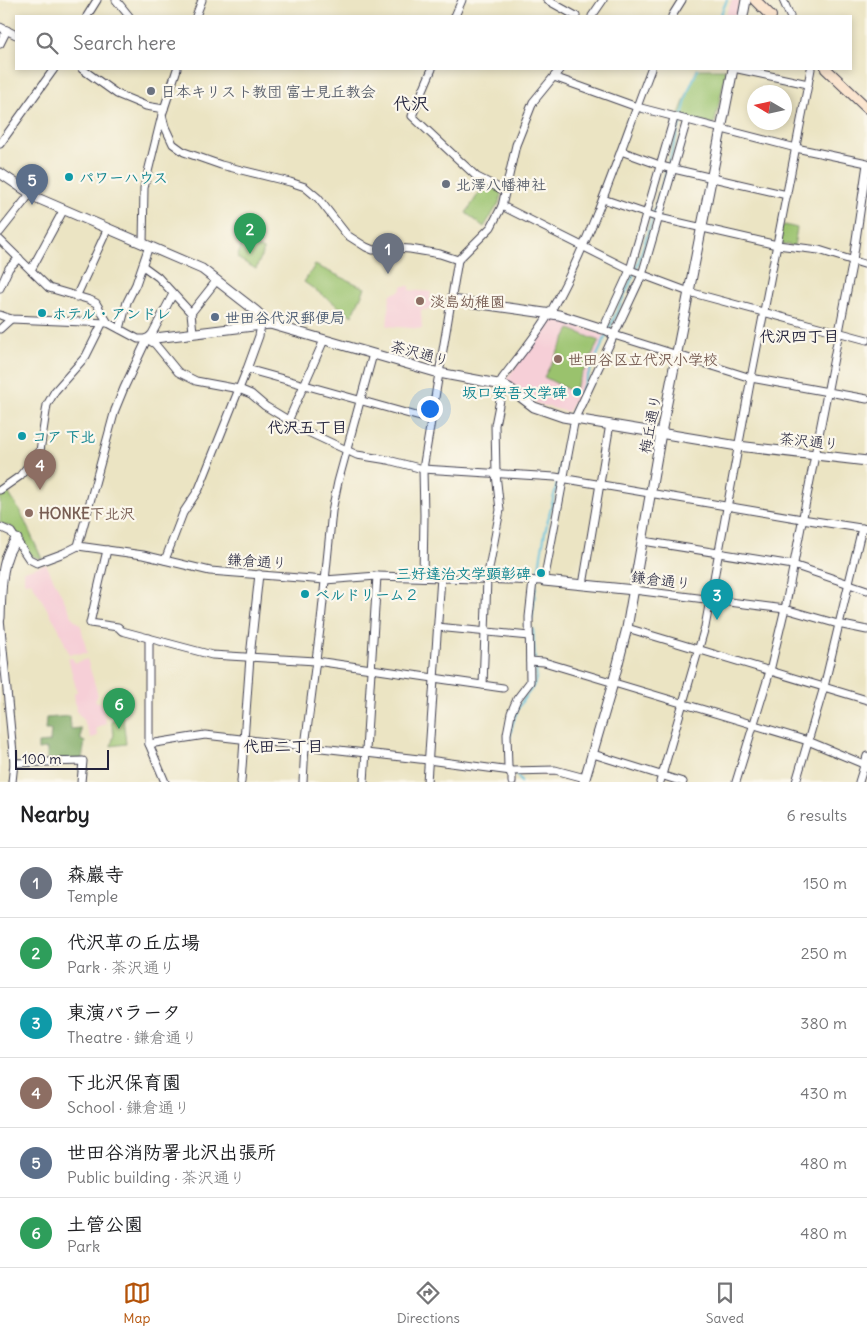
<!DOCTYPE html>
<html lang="en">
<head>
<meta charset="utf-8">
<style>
  body { margin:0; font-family:Delius,"Klee One",sans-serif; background:#f6f6f6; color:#202124 }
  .compass { position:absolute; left:747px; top:85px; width:45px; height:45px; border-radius:50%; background:#fff; box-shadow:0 2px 8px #0003; rotate:279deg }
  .scale { position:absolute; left:15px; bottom:12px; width:94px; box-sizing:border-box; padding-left:5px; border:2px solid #22223b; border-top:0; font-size:14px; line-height:18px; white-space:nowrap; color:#22223b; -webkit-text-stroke:4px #fbf7ec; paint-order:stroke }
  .you { position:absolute; left:429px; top:408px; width:18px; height:18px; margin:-12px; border:4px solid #fff; border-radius:50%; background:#1a73e8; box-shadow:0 0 0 8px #1a73e833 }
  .badge { display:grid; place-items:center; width:32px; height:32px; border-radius:50%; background:#b45309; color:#fff; font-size:16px; font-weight:700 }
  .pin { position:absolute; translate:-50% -41px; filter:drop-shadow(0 1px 2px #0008) }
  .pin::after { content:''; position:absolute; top:26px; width:18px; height:15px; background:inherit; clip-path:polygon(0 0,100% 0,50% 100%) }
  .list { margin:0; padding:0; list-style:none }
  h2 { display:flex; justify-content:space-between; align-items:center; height:65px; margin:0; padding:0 20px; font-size:21px }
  h2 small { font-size:16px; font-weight:400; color:#757577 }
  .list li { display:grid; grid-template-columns:32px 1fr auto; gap:15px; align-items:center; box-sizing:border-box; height:70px; padding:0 20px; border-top:1px solid #e0e0e0 }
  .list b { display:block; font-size:19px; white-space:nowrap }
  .list p { margin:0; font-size:16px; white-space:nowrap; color:#757577 }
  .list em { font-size:16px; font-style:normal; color:#757577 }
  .icon { flex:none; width:28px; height:28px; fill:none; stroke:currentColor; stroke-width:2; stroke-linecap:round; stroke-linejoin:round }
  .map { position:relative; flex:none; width:867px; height:782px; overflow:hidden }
  .search { position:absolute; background:#fff; box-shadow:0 2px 8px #0003; left:15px; right:15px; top:15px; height:55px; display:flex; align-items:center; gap:12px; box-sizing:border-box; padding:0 18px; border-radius:0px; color:#757577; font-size:19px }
  .sheet { height:485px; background:#fff }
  nav { display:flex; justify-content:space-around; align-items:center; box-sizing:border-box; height:70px; border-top:1px solid #e0e0e0; background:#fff; font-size:14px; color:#757577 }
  nav a { display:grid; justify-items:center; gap:2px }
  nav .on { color:#b45309 }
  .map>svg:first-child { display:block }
  .built { fill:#f6cfd7 }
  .green { fill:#9ac26d; stroke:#5e7254 }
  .forest { fill:#7ba860; stroke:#4e654e }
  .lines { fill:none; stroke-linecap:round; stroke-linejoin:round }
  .stream { stroke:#5dbfdc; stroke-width:2 }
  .minor-casing { stroke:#403f4f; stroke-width:9 }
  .tertiary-casing { stroke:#403f4f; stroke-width:11 }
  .secondary-casing { stroke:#403f4f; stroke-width:12 }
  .minor { stroke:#fff; stroke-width:7 }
  .tertiary { stroke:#fff; stroke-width:9 }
  .secondary { stroke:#fbe5cf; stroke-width:10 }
  .worship-dot { fill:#6b7280; stroke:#fbf7ec; stroke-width:2 }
  .culture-dot { fill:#0f9aa8; stroke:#fbf7ec; stroke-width:2 }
  .education-dot { fill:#8d6e63; stroke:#fbf7ec; stroke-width:2 }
  .service-dot { fill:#5c6f8a; stroke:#fbf7ec; stroke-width:2 }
  .labels { text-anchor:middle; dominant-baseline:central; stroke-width:4.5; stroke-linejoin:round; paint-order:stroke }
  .worship-label { font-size:15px; font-weight:bold; fill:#5b616d; stroke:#fbf7ec; text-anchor:start }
  .culture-label { font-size:15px; font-weight:bold; fill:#0d838f; stroke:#fbf7ec; text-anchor:start }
  .education-label { font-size:15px; font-weight:bold; fill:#785e54; stroke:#fbf7ec; text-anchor:start }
  .service-label { font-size:15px; font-weight:bold; fill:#4e5e75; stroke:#fbf7ec; text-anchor:start }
  .street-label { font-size:15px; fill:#22223b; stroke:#fbf7ec }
  .neighbourhood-label { font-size:16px; font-weight:bold; fill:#22223b; stroke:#fbf7ec }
  .quarter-label { font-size:18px; font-weight:bold; fill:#22223b; stroke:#fbf7ec }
</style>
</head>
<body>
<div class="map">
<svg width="867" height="782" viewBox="0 0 867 782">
  <rect width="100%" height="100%" fill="#fbf7ec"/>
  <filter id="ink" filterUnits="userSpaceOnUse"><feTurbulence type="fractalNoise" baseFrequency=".02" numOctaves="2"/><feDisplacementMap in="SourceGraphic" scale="10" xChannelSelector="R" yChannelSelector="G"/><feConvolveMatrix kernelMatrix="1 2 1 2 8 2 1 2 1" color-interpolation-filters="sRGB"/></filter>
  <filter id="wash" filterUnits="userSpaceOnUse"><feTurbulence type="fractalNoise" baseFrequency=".0096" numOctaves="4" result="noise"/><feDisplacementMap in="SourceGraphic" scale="20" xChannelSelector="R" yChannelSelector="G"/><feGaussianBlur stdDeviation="1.12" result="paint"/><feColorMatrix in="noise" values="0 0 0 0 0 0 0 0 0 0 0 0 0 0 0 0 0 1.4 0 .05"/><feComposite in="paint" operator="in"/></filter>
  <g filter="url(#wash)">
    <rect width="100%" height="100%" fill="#ebe4c3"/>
    <g class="built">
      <polygon points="732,0 740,0 737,16 725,16"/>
      <polygon points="402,286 410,286 410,290 431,292 430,300 434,301 434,309 421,310 422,329 387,326 390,295 401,290"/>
      <polygon points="553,318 604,335 603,338 605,339 568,412 537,404 507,381 507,378 549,320"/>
      <polygon points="46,564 73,618 81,626 87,653 69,654 58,627 31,582 24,583 24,571"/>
      <polygon points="68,658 72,658 75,663 87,659 98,695 95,701 101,704 106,723 96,729 98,736 91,738 83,719 76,711 74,693 77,692"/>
    </g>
    <g class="green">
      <polygon points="697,69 724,69 726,71 715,122 712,124 690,119 679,114"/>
      <polygon points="486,182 499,191 501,194 499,203 484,227 466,213"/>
      <polygon points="785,225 797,228 794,246 783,244 779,239 782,226"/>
      <polygon points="243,241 264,250 256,269 237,258"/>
      <polygon points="315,265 365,288 352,316 304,282"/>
      <polygon points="570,329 599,341 573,392 544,377"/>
      <polygon points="6,489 21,513 42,559 29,555 13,528 0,523 0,494"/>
      <polygon points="123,716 126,744 111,746 114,734 111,721"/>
    </g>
    <polygon class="forest" points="70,716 71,729 81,728 81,740 85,742 82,759 47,760 47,749 38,750 38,743 50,742 51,730 45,730 46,718"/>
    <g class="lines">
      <g class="stream">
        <polyline points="720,16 727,0"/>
        <polyline points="682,116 689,89 698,69"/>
        <polyline points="653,215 681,121"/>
        <polyline points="636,269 652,219"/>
        <polyline points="570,415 634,274"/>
        <polyline points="537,579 545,532 558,479 569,422"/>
        <polyline points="532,619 536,584"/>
        <polyline points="533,629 535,659"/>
        <path d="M510,737C512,724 516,711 523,700C528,693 534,688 536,679C537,674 536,669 536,663"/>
        <polyline points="516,773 521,782"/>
      </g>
    </g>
  </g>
  <g filter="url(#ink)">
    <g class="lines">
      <g class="minor-casing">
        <g id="minor">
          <polyline points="116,0 129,16"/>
          <polyline points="547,0 576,16"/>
          <polyline points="783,0 790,16"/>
          <polyline points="87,16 97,0"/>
          <polyline points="196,16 202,0"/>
          <polyline points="455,16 462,0"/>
          <polyline points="592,16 603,0"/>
          <polyline points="672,16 682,0"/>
          <polyline points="0,27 16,35"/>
          <polyline points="0,44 7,30"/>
          <polyline points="82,69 117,94 146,106 164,109"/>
          <polyline points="432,69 412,116 477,177 505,191"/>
          <polyline points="738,69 808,84"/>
          <polyline points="554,77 637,107 796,148 867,163"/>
          <polyline points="162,115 165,127 173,144 184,152 221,165 290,182 305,187 318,198 347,235 366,247 373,250 395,248 410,249 440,254 458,260 423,469 424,515 423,577"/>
          <polyline points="674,118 630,270 603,329 614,335 751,378 867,399"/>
          <polyline points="0,144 54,69"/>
          <polyline points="621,151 665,167 787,195"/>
          <polyline points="603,199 659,218 777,245 819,250 867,265"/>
          <polyline points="502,206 630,270 689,292 867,340"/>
          <polyline points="0,232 30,194"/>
          <polyline points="0,240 49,288 90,300 96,303 108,323"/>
          <polyline points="143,243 144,188 162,115 177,69"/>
          <polyline points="458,260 491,227 502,206 516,145 533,102 560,69"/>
          <polyline points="143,266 158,277 191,313"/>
          <polyline points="31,270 64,209"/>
          <polyline points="0,288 9,268 19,258"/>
          <polyline points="76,297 108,228"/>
          <polyline points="0,315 11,319 108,323 138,339 147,339 155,344 178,372 196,381 239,389 251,394 265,406 308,432 357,455 388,460 423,469 555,477 802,519 867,529"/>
          <polyline points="0,329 11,319"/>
          <polyline points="120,329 127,302 136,284 149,246"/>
          <polyline points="193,332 191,313 217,280"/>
          <polyline points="247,369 431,420"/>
          <polyline points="289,419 324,340"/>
          <polyline points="0,490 20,476 40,451 47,405 55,391 86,356 102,324"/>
          <polyline points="0,527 11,532 29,559 37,563 64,553 78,546 143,555 210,571 325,580 377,576 544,581 575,418 642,275 687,120"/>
          <polyline points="643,541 793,565 867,590"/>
          <polyline points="78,546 115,410 124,388 147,339 152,334 173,294"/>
          <polyline points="107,550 90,623 118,627 122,631 212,655 316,661 503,688"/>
          <polyline points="165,560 183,513 199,489 247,369 259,336 261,325"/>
          <polyline points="583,585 610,424"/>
          <polyline points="634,590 785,609 838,624 867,630"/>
          <polyline points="0,618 14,763 12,782"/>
          <polyline points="437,627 529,636"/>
          <polyline points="627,628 867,700"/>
          <polyline points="149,638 149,744 165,782"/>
          <polyline points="530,661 544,662 808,741 861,763 867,768"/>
          <path d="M483,685L487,579L500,510L496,474L495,425L502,390V379C518,357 537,335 551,311C594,234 620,151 651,69"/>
          <polyline points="149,744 205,735 428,760 511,771 555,770 585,778"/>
          <polyline points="593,754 683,782"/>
          <polyline points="14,763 83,761 81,782"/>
          <polyline points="241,782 250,657 259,574"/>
          <polyline points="303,782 305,746 321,621 332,511 338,482 373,354"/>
          <polyline points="364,782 377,576"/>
          <polyline points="427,782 441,577"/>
          <polyline points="512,782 512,777 508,767 507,734 511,713 517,699 530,682 529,617 533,581"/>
          <polyline points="660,782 705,627 751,378 811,69"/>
          <polyline points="736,782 770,671 786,604 853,260 867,164"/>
          <polyline points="796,782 824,687 862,528"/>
          <polyline points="859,782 867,756"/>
        </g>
      </g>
      <g class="tertiary-casing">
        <g id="tertiary">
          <polyline points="743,16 746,0"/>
          <polyline points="0,173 37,198 202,269 256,311 270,324 439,373 503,385 509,388 534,407 563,417 738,446 867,461"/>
          <polyline points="452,300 559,315 603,329"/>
          <polyline points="147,339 270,324"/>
          <polyline points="544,581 634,590"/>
          <path d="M0,618C1,595 0,556 17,539"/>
          <polyline points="584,782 613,683 627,628 661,433 733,69"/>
        </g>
      </g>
      <g class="secondary-casing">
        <g id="secondary">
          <polyline points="755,0 771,16"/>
          <polyline points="826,69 867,108"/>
        </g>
      </g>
      <use href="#minor" class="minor"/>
      <use href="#tertiary" class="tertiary"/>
      <use href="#secondary" class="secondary"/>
    </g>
  </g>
  <g class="worship-dot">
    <circle cx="151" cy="91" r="5"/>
    <circle cx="446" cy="184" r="5"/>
  </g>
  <g class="culture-dot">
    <circle cx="69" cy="177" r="5"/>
    <circle cx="42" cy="313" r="5"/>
    <circle cx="577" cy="392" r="5"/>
    <circle cx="22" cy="436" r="5"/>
    <circle cx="541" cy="573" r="5"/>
    <circle cx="305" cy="594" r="5"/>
  </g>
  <g class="education-dot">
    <circle cx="420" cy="301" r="5"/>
    <circle cx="558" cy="359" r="5"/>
    <circle cx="29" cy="513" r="5"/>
  </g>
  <circle class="service-dot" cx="215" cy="317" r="5"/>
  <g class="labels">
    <g class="worship-label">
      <text x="161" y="91">日本キリスト教団 富士見丘教会</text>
      <text x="456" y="184">北澤八幡神社</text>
    </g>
    <g class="culture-label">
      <text x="79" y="177">パワーハウス</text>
      <text x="52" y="313">ホテル・アンドレ</text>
      <text x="567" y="392" text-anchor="end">坂口安吾文学碑</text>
      <text x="32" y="436">コア 下北</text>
      <text x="531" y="573" text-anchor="end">三好達治文学顕彰碑</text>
      <text x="315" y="594">ベルドリーム２</text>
    </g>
    <g class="education-label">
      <text x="430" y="301">淡島幼稚園</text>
      <text x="568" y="359">世田谷区立代沢小学校</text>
      <text x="39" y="513">HONKE下北沢</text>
    </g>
    <g class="service-label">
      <text x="225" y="317">世田谷代沢郵便局</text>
    </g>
    <g class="street-label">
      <text transform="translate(420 353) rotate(15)">茶沢通り</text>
      <text transform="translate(650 424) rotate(-79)">梅丘通り</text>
      <text transform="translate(809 441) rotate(6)">茶沢通り</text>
      <text transform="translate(257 561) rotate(4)">鎌倉通り</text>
      <text transform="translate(661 580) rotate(7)">鎌倉通り</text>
    </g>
    <g class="neighbourhood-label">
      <text x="799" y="336">代沢四丁目</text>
      <text x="307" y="427">代沢五丁目</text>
      <text x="283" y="746">代田二丁目</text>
    </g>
    <g class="quarter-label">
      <text x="411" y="103">代沢</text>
    </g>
  </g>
</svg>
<svg class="compass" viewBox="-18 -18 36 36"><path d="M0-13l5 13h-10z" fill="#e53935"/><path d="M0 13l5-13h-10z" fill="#757577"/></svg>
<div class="scale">100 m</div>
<div class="you"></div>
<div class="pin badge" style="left:388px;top:274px;background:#6b7280">1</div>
<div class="pin badge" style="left:250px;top:254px;background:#2e9e5b">2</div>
<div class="pin badge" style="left:717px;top:620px;background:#0f9aa8">3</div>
<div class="pin badge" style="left:40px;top:490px;background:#8d6e63">4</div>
<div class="pin badge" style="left:32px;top:205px;background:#5c6f8a">5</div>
<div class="pin badge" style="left:119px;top:729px;background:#2e9e5b">6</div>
<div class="search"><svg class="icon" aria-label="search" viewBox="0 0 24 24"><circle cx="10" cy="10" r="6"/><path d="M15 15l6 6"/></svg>Search here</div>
</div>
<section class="sheet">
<h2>Nearby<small>6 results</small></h2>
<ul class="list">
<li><span class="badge" style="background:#6b7280">1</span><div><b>森巖寺</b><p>Temple</p></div><em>150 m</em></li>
<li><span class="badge" style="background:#2e9e5b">2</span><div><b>代沢草の丘広場</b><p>Park · 茶沢通り</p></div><em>250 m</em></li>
<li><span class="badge" style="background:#0f9aa8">3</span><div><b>東演パラータ</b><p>Theatre · 鎌倉通り</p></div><em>380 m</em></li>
<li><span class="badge" style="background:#8d6e63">4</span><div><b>下北沢保育園</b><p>School · 鎌倉通り</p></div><em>430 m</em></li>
<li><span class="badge" style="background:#5c6f8a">5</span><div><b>世田谷消防署北沢出張所</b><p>Public building · 茶沢通り</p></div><em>480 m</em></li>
<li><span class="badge" style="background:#2e9e5b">6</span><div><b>土管公園</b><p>Park</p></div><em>480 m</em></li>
</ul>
</section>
<nav>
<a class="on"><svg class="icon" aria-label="map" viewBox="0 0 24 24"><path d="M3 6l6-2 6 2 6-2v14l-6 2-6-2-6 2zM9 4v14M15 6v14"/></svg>Map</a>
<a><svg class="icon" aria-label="directions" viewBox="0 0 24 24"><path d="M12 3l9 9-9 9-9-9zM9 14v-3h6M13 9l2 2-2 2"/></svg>Directions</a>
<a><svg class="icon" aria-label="saved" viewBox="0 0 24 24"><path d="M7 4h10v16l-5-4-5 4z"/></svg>Saved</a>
</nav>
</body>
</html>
